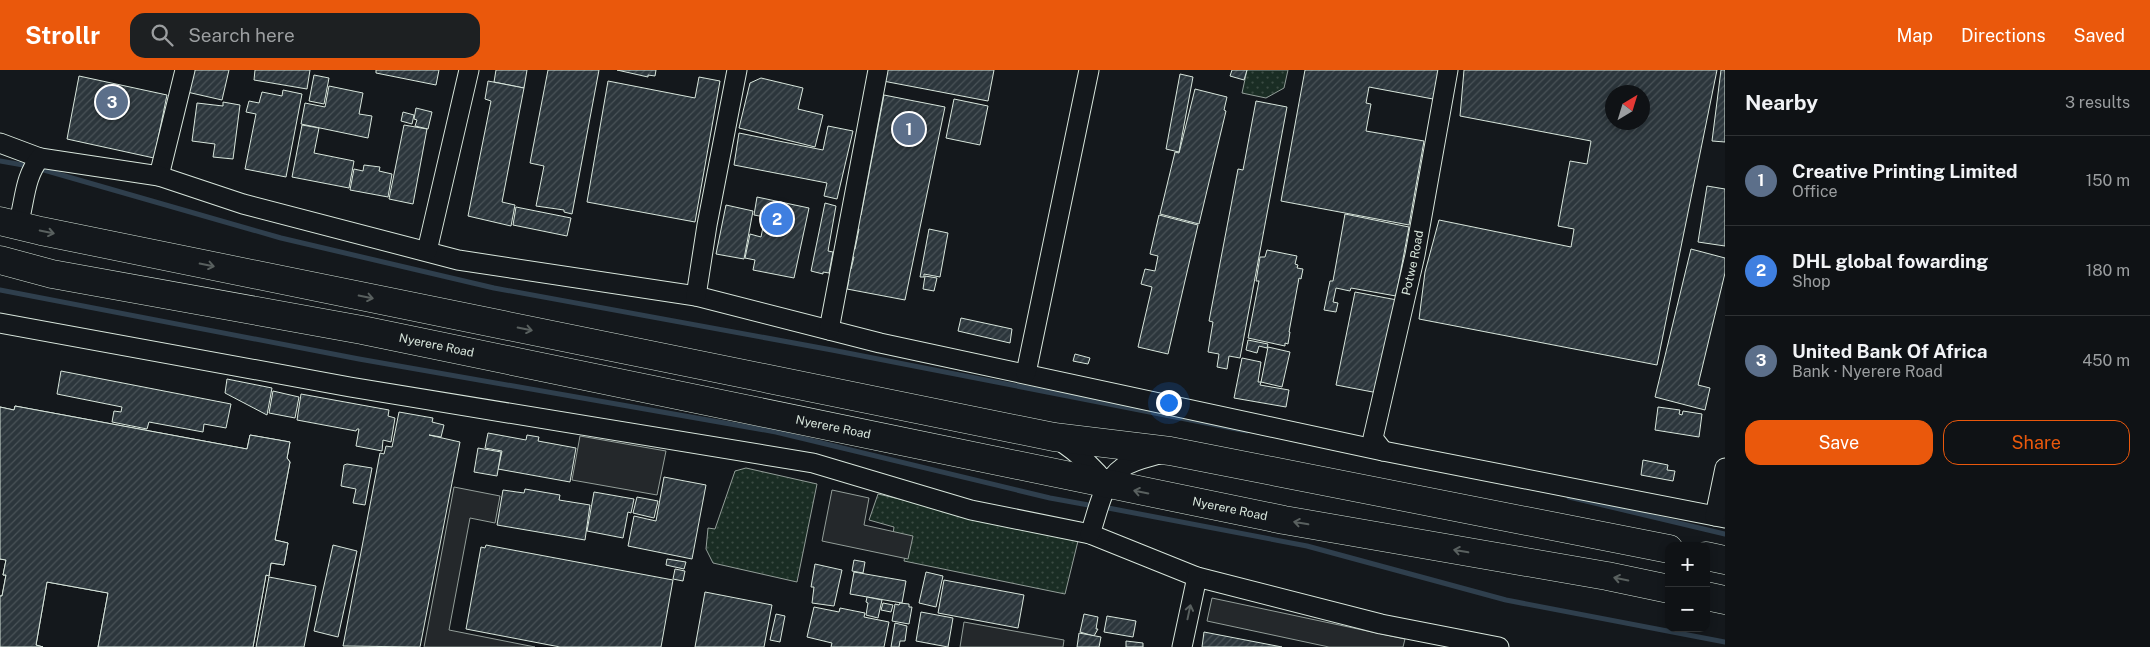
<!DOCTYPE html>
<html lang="en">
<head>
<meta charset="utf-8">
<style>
  body { margin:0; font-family:"Public Sans",sans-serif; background:#1d2022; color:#f1f3f6 }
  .controls { position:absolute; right:15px; bottom:15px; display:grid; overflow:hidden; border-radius:10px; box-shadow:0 2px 8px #0003 }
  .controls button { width:45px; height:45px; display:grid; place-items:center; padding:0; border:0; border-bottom:1px solid #2f3234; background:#0f1215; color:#f1f3f6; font:25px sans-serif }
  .compass { position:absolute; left:1605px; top:15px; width:45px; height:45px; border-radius:50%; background:#0f1215; box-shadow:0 2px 8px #0003; rotate:38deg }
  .you { position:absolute; left:1168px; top:332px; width:18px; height:18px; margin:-12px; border:4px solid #fff; border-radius:50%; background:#1a73e8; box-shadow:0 0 0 8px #1a73e833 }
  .badge { display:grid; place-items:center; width:32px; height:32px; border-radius:50%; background:#ea580c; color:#fff; font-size:16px; font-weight:700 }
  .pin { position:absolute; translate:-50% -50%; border:2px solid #fff; box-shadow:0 1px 5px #0006 }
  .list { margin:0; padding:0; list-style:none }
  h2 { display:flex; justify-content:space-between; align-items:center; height:65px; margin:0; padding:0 20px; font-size:21px }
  h2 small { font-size:16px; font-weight:400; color:#9b9ea0 }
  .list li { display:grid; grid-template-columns:32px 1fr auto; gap:15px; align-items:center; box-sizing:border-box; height:90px; padding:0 20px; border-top:1px solid #2f3234 }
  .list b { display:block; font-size:19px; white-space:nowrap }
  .list p { margin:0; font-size:16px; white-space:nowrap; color:#9b9ea0 }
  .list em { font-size:16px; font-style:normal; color:#9b9ea0 }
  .actions { display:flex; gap:10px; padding:15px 20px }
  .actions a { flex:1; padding:11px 0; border:1px solid #ea580c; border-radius:15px; text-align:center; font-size:18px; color:#ea580c }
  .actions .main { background:#ea580c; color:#fff }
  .icon { flex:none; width:28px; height:28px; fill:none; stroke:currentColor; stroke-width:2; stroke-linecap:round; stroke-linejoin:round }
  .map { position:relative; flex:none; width:1725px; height:577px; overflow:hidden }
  header { display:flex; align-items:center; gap:30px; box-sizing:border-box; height:70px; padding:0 25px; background:#ea580c; color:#fff }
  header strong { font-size:24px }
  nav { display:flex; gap:28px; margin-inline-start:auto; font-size:18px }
  .search { width:350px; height:45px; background:#1d2022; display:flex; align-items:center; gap:12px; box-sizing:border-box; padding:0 18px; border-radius:15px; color:#9b9ea0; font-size:19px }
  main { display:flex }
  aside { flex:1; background:#0f1215 }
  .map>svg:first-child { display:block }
  .grass { fill:url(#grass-dots); stroke:#939e99 }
  .parking { fill:#24282b; stroke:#939e99 }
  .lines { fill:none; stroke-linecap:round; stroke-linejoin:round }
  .stream { stroke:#2f3f4d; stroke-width:5 }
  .building { fill:url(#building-hatch); stroke:#d8e6dc; fill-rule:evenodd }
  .minor-casing { stroke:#d8e6dc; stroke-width:21 }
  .highway-casing { stroke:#d8e6dc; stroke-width:29 }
  .minor { stroke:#14181c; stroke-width:19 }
  .highway { stroke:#14181c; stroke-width:28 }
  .oneway { stroke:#59605f }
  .labels { text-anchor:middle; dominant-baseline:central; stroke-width:4; stroke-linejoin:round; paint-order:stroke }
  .street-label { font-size:12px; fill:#d8e6dc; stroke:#14181c }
</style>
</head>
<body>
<header>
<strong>Strollr</strong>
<div class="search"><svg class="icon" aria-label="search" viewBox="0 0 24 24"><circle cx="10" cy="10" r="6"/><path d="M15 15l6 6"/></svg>Search here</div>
<nav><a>Map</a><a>Directions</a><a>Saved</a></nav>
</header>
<main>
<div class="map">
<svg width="1725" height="577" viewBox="0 0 1725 577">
  <defs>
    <pattern id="grass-dots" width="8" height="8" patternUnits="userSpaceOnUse" patternTransform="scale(1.25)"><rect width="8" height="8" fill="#1a2d24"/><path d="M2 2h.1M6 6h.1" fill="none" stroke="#3b4b43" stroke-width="1.8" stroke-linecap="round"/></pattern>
    <pattern id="building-hatch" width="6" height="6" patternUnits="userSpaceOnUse" patternTransform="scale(1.25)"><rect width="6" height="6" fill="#2c363c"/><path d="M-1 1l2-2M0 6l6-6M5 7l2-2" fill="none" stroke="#4a5358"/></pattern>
  </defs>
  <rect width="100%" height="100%" fill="#14181c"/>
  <g class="grass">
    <polygon points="1247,0 1288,0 1284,18 1266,28 1242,23"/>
    <polygon points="746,398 817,414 797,512 713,493 706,479 708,458 715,459 735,401"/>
    <polygon points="878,424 1078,471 1065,524 904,491 907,474 892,471 894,457 869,450"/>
  </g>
  <g class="parking">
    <polygon points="580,366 666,381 657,425 572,410"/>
    <polygon points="454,417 500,426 495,453 470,448 449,560 535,577 424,577"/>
    <polygon points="832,420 869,428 864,455 913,466 908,489 822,471"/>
    <polygon points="1212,528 1405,569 1403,577 1329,577 1207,551"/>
    <polygon points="964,552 1064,570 1063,577 960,577"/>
  </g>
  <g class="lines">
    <g class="stream">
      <polyline points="0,91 29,96"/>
      <polyline points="37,98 281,168 494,218 832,280 1247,361"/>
      <polyline points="0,220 359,289 776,362 1050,428 1094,436"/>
      <polyline points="1569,427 1725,464"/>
      <polyline points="1103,437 1307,476 1506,530 1725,572"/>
    </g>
  </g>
  <g class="building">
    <polygon points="192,0 229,0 222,30 187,22"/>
    <polygon points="255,0 310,0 307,19 254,10"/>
    <polygon points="376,0 439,0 436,15 376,3"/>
    <polygon points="496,0 527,0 524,18 494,12"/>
    <polygon points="548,0 599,0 572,144 564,142 564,140 536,136 544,96 530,93"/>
    <polygon points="617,0 656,0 655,6 648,5 648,7"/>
    <polygon points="885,0 994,0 988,31 883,11"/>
    <polygon points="1232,0 1247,0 1244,10 1230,6"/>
    <polygon points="1305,0 1443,0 1439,24 1434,23 1433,29 1369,17 1366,33 1371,34 1366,61 1424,71 1409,155 1281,131"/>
    <path d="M1464,0H1717L1657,295L1419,249L1425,202L1439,150L1571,177L1574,159L1558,156L1570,91L1587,94L1591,71L1460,46ZM1612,22H1642V52H1612Z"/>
    <polygon points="1721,0 1725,0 1725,72 1712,71"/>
    <polygon points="1180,4 1193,7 1179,82 1166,79"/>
    <polygon points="314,5 329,8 324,34 309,31"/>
    <polygon points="79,6 167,25 154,88 67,69"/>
    <polygon points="699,7 720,11 695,152 587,132 608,11 695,28"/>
    <polygon points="761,8 803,18 798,39 823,45 815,77 739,58 750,13"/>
    <polygon points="488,11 524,18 502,132 515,135 511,156 468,146 491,31 485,29"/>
    <polygon points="329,16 363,23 359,44 372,46 368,68 301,54 305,33 325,37"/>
    <polygon points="1195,19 1227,27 1224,40 1226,41 1199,154 1160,144 1175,82 1179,83"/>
    <polygon points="283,20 302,24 286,107 245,99 256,44 246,42 249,31 259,33 262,22 282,26"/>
    <polygon points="884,25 945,37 905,230 847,219 849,210 844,209 846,198 851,199 854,187 849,186 850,178 855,179 859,159 853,158 853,144 861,145"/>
    <polygon points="954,29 988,36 980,75 946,68"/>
    <polygon points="1256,31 1287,37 1240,288 1229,286 1227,299 1217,297 1219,284 1208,282 1213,252 1209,251 1238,99 1243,100"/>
    <polygon points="223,32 240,35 233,89 213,87 215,74 192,71 197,33 223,36"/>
    <polygon points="416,38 432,42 428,59 415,56 417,50 414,49"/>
    <polygon points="403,42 414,45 412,54 401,51"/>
    <polygon points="302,55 319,58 314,83 354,91 349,118 292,107"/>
    <polygon points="404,55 427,59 413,134 389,129"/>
    <polygon points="828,56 853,61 837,129 824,126 827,113 734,95 739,63 823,80"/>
    <polygon points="364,95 380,97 379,101 392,104 388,127 350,120 354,99 363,101"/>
    <polygon points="1707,116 1725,119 1725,176 1698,172"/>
    <polygon points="757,127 809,138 794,208 753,200 755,190 745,188 750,164 761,167 765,147 754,145"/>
    <polygon points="825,133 836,136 828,181 833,182 829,203 823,202 823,204 811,201"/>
    <polygon points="726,135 753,141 744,189 716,184"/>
    <polygon points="516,137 571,148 567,166 513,155"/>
    <polygon points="1345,144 1409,157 1396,226 1351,218 1350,221 1336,218 1333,232 1338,233 1336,242 1324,240 1330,211 1333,211"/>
    <polygon points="1159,145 1198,155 1168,284 1138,277 1152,217 1141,214 1145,199 1155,201 1158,186 1150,184"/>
    <polygon points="929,159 948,163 940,207 924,204 924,207 920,207"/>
    <polygon points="1691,179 1725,188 1725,203 1698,315 1710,318 1705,340 1655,327"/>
    <polygon points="1267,180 1297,186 1295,194 1298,195 1297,198 1303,199 1301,209 1299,208 1289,262 1290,262 1288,274 1285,273 1285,276 1248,268 1259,211 1256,211 1260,187 1265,187"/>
    <polygon points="925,206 937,208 934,221 923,219"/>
    <polygon points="1355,222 1397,230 1378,323 1336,315"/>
    <polygon points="961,248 1012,259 1010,273 958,261"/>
    <polygon points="1248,270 1268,274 1267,278 1259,276 1257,283 1246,280"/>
    <polygon points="1268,277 1290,282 1282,317 1261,312"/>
    <polygon points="1075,284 1090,288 1088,294 1073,291"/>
    <polygon points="1242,288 1261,292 1258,312 1261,312 1260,315 1289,320 1286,337 1234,328"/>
    <polygon points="61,301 231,334 226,358 204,354 203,362 149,352 147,359 112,352 114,341 121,342 122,337 57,324"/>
    <polygon points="227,309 272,318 267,345 225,323"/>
    <polygon points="273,321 299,327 295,348 269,343"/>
    <polygon points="301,324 389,340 388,346 395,348 391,372 383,370 382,381 356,376 359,359 357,359 356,361 297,350"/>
    <path d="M15,336L247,379L250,365L290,372L287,388L290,392L275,470L288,473L284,495L271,493L269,506L266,505L253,577H156L160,558L151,557L147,577H98L108,523L47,512L36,575L43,577H0V526H2L6,505H3L6,490L0,489V462L68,475L73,449L2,436L0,446V337L14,340ZM88,451L177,470L172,496L83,478ZM160,504L170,506L163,549L152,547Z"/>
    <polygon points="15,336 247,379 250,365 290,372 287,388 290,392 275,470 288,473 284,495 271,493 269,506 266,505 253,577 98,577 108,523 47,512 36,575 43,577 0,577 0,526 2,526 6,505 3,505 6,490 0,489 0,337 14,340"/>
    <polygon points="1658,337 1680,340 1679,344 1682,345 1683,341 1702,344 1699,367 1655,360"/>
    <polygon points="399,342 433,348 432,352 444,355 441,367 429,365 460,372 420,577 343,576 380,383 384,384 386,376 392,377"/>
    <polygon points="488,363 526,370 527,365 539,367 538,371 576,378 570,412 498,399 502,381 485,378"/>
    <polygon points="478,378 501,382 497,406 474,402"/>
    <polygon points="1643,390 1668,395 1667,400 1675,401 1673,411 1641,405"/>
    <polygon points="347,394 372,398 365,435 353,433 356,419 341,416 344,395"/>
    <polygon points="664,407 706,415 692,489 628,476 634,446 656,451"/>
    <polygon points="525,419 560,425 559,430 590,435 585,470 497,455 503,420 524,423"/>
    <polygon points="594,422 634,429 631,443 628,442 623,468 587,461"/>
    <polygon points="637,427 658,431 654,448 633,443"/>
    <polygon points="333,475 357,481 338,567 314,561"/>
    <polygon points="486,475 673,510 661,577 560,577 466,559 481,477 485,478"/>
    <polygon points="667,489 686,492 684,499 666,495"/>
    <polygon points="854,490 865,492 863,503 852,501"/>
    <polygon points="815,494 842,500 834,536 812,533 814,517 811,517"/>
    <polygon points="675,499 685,501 683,511 673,509"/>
    <polygon points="854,502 906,511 902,533 850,524"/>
    <polygon points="926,502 943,506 936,537 919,533"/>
    <polygon points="269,507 316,516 304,577 256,577"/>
    <polygon points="944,510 1024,525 1018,558 938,543"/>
    <polygon points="705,522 772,535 764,577 695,577"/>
    <polygon points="867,527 882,530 878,548 866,545 868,533 866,532"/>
    <polygon points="883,533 893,535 891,542 881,540"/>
    <polygon points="900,533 909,534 909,537 912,537 909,554 892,551 895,534 899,535"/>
    <polygon points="814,537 839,542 840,538 865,543 864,547 889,552 884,577 831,577 832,573 807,567"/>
    <polygon points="921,542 953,548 948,577 916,571"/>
    <polygon points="776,544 785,546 780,572 770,570"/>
    <polygon points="1084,544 1098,547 1096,559 1098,559 1094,566 1080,562"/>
    <polygon points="1107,546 1136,551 1133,567 1104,562"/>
    <polygon points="895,553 907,556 905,571 900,571 899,577 891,577"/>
    <polygon points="1204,562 1282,577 1202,577"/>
    <polygon points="1079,563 1101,567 1099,577 1077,577"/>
    <polygon points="1126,571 1143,573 1143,577 1126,577"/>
  </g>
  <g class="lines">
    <g class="minor-casing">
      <g id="minor">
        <polyline points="0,73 40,88"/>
        <polyline points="159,106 185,0"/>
        <path d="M18,155C25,132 24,107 40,88L159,106L243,134L458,190L696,226L880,273L1383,381L1725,448"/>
        <polyline points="427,181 469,0"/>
        <polyline points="696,226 707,155 737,0"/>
        <polyline points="0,253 350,317 813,393 971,440 1090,464 1197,507 1381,554 1499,577"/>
        <polyline points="829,260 878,0"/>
        <polyline points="1026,303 1089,0"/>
        <path d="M1059,370C1078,383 1093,396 1107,415"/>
        <path id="s1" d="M1383,381L1373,368L1415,185L1448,0"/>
        <polyline points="1715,446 1725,398"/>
        <path d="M1090,464C1098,442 1102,412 1122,398C1132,390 1150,387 1163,383"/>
        <polyline points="1182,577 1197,507"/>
      </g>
    </g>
    <g class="highway-casing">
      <g id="highway">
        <polyline points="0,151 41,161 1054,367 1170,381 1669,479"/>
        <path id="s2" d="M0,190L52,204L362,260L1284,450L1607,506L1669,519"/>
        <polyline points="1706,486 1725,490"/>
        <polyline points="1706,526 1725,530"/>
      </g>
    </g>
    <use href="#minor" class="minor"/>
    <use href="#highway" class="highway"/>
  </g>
  <defs><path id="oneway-shaft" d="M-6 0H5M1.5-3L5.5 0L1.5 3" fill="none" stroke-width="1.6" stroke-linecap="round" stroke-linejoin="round" transform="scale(1.25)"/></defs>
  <g class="oneway">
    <use href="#oneway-shaft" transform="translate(47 162) rotate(12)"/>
    <use href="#oneway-shaft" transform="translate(207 195) rotate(11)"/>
    <use href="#oneway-shaft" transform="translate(366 227) rotate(11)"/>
    <use href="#oneway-shaft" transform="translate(525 259) rotate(11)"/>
    <use href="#oneway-shaft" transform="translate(1141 422) rotate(-169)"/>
    <use href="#oneway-shaft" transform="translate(1301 453) rotate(-170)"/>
    <use href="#oneway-shaft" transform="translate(1461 481) rotate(-170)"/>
    <use href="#oneway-shaft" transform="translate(1621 509) rotate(-168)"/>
    <use href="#oneway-shaft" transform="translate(1189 542) rotate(-78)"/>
  </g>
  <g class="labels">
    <g class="street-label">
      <text stroke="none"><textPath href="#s1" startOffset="196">Potwe Road</textPath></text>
      <text stroke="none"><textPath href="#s2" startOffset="445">Nyerere Road</textPath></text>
      <text stroke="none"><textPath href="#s2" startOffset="850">Nyerere Road</textPath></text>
      <text stroke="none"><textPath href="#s2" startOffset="1255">Nyerere Road</textPath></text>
    </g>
  </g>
</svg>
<div class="controls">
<button>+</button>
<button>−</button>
</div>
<svg class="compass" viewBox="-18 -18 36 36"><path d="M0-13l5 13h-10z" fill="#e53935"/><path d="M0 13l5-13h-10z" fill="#9b9ea0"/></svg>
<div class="you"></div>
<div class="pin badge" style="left:909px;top:59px;background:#5c6f8a">1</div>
<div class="pin badge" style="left:777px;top:149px;background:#3f7fe0">2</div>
<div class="pin badge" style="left:112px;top:32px;background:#5c6f8a">3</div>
</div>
<aside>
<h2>Nearby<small>3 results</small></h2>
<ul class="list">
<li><span class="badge" style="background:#5c6f8a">1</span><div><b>Creative Printing Limited</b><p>Office</p></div><em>150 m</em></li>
<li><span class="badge" style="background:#3f7fe0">2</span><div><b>DHL global fowarding</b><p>Shop</p></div><em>180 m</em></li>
<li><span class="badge" style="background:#5c6f8a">3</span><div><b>United Bank Of Africa</b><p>Bank · Nyerere Road</p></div><em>450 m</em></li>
</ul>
<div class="actions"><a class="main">Save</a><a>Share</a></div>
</aside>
</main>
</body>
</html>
